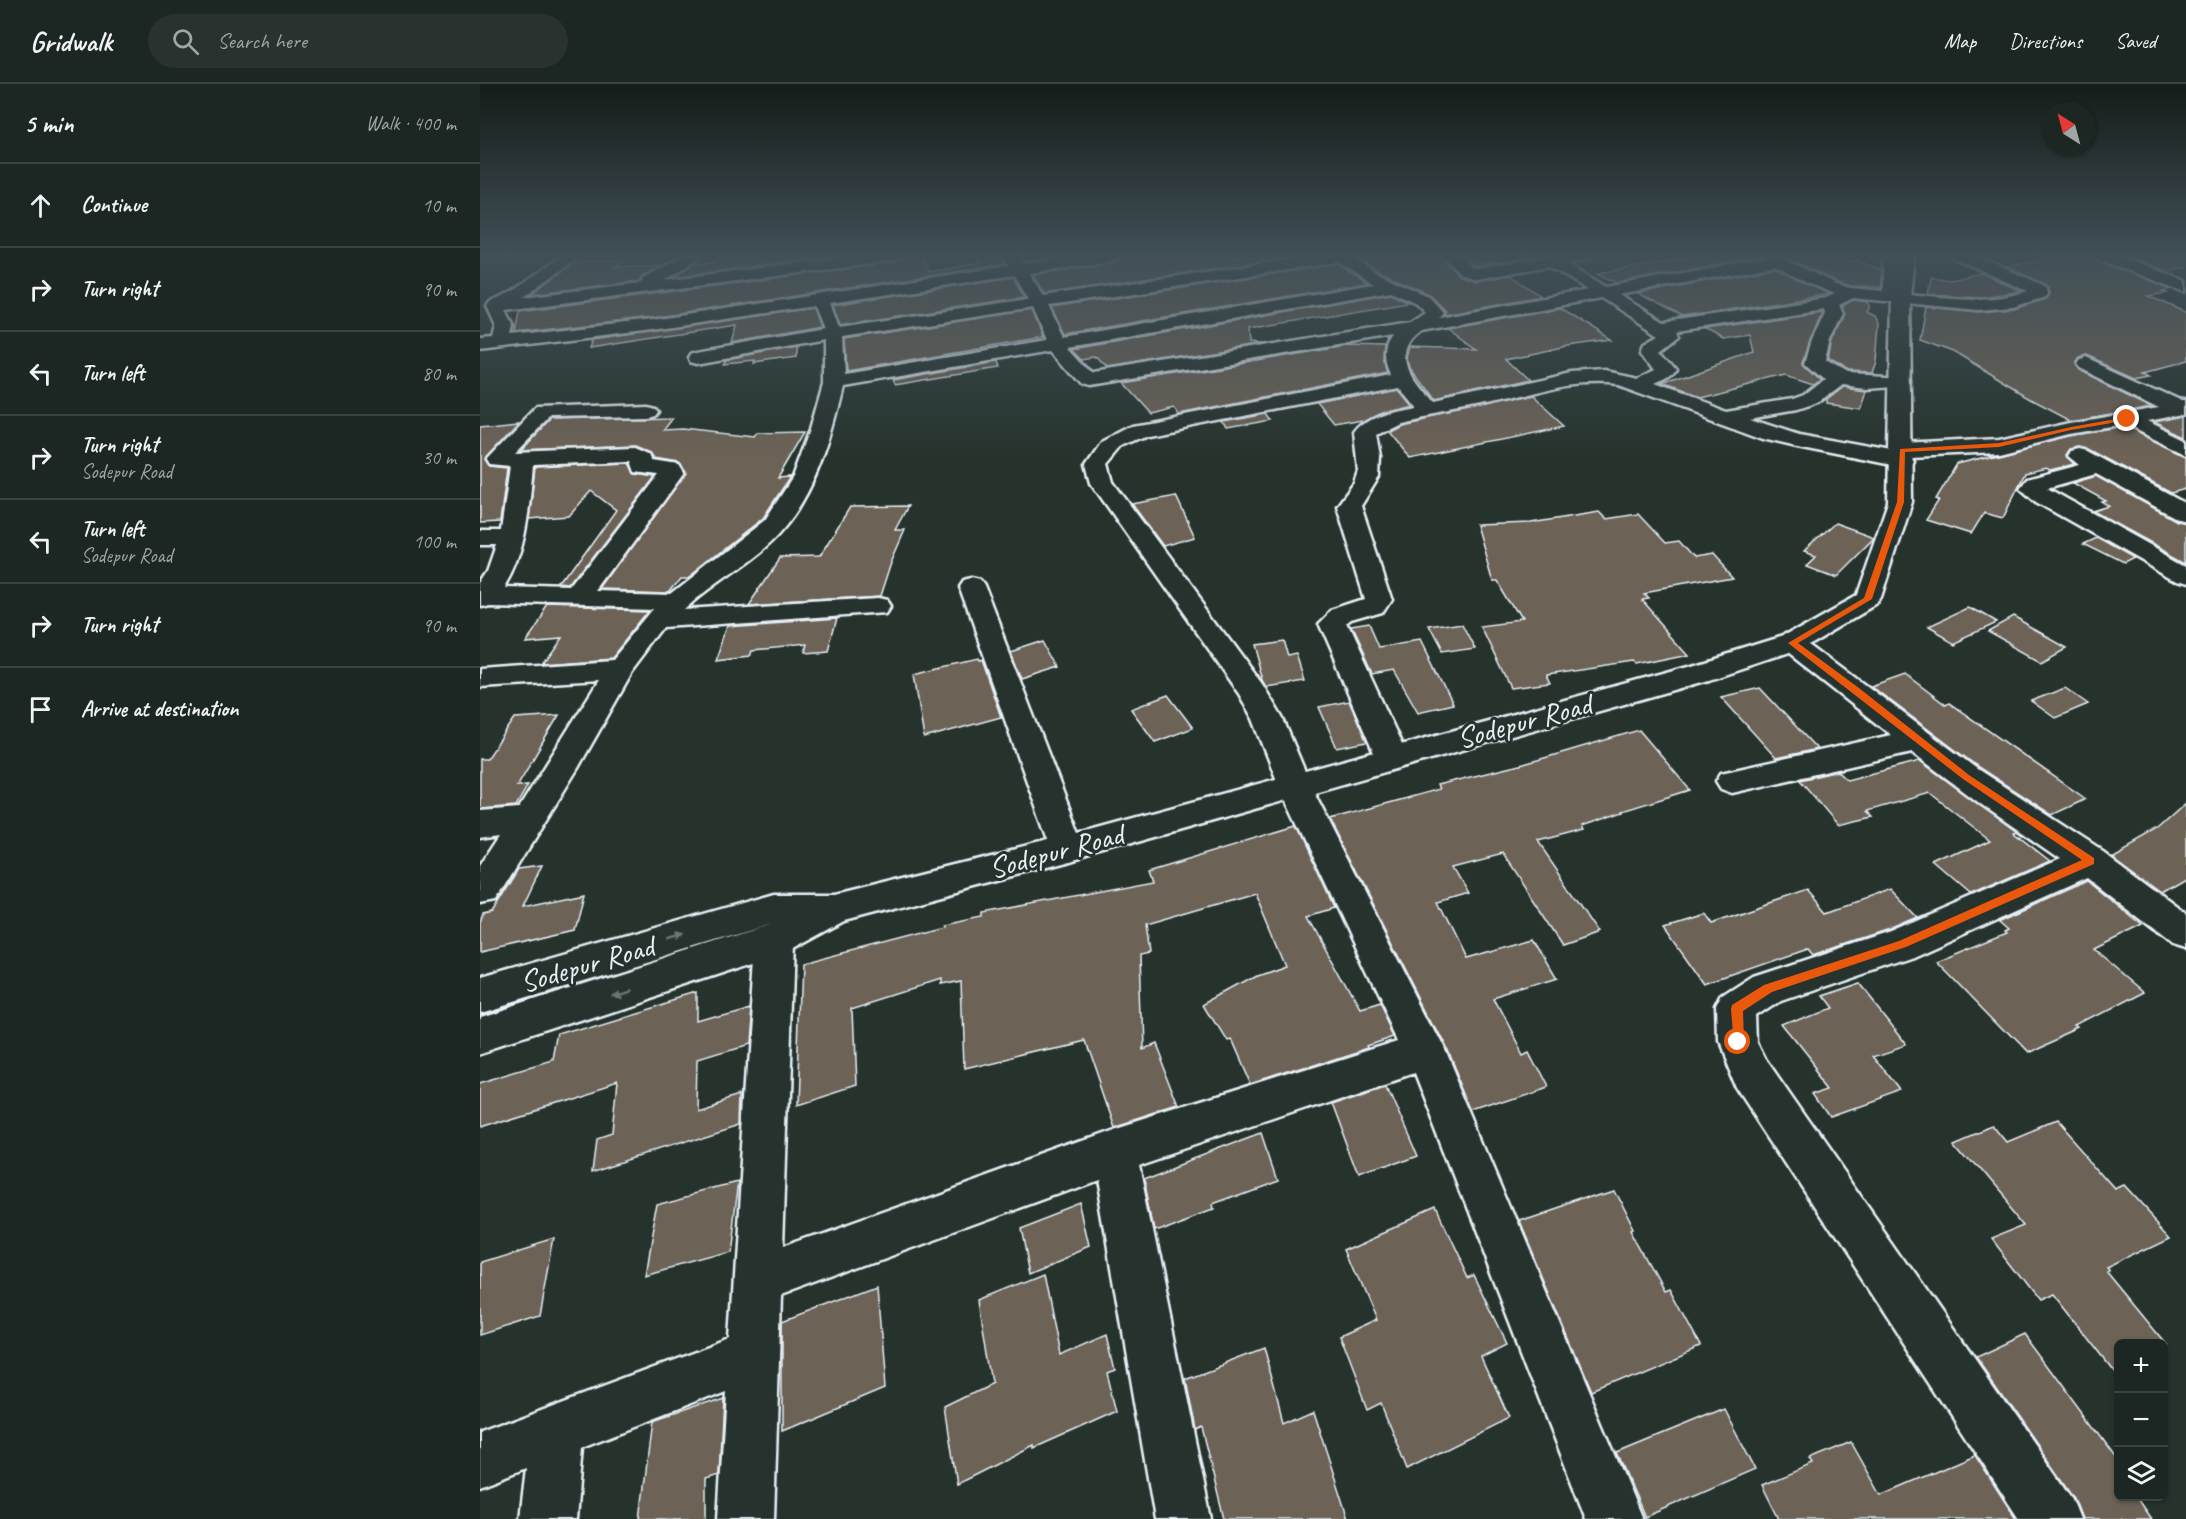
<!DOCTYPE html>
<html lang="en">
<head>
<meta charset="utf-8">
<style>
  body { margin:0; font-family:Caveat,sans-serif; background:#29322f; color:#f1f3f6 }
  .controls { position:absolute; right:18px; bottom:18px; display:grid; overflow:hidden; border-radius:9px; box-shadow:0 2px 4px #0004 }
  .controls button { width:54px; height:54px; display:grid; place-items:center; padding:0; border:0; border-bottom:2px solid #3a4340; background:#1c2622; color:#f1f3f6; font:30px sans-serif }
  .compass { position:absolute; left:1562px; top:18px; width:54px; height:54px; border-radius:50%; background:#1c2622; box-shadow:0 2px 4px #0004; rotate:324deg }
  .stop { position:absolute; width:18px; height:18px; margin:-14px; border:4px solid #ea580c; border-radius:50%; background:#fff }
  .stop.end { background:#ea580c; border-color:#fff; box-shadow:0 2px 6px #0008 }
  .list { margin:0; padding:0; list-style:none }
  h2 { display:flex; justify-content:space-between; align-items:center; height:78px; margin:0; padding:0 24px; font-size:26px }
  h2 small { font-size:20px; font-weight:400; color:#a0a5a5 }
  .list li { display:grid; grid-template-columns:39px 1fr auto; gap:18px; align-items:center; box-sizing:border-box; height:84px; padding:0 24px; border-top:2px solid #3a4340 }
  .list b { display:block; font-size:22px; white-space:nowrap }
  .list p { margin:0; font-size:20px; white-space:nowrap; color:#a0a5a5 }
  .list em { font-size:20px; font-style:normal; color:#a0a5a5 }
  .icon { flex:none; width:33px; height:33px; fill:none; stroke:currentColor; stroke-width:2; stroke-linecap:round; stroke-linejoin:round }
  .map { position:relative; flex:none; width:1706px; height:1435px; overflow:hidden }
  header { display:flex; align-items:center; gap:36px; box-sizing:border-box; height:84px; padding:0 30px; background:#1c2622; border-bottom:2px solid #3a4340 }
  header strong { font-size:28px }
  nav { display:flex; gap:33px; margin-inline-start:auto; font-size:21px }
  .search { width:420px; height:54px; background:#29322f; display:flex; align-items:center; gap:15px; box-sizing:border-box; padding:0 21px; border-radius:33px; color:#a0a5a5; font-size:22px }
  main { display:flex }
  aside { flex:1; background:#1c2622 }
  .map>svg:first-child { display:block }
  .building { fill:#6d6257; stroke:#e8f1f8; stroke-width:1.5 }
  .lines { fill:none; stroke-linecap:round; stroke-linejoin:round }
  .minor-casing { stroke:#e8f1f8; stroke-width:5 }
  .major-casing { stroke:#e8f1f8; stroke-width:5 }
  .minor { fill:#26332d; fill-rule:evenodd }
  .major { fill:#26332d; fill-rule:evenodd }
  .oneway { fill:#6a7674 }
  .route { fill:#ea580c }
  .labels { text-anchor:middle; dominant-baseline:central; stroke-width:6; stroke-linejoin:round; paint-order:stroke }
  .street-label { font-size:30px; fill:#e8f1f8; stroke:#26332d }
</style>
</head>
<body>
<header>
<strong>Gridwalk</strong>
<div class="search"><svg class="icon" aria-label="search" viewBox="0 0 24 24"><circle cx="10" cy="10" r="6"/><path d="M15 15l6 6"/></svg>Search here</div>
<nav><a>Map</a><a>Directions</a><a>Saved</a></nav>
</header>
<main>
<aside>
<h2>5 min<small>Walk · 400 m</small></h2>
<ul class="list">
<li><svg class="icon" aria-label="ahead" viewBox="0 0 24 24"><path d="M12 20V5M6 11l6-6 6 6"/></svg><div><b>Continue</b></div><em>10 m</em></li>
<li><svg class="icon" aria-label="right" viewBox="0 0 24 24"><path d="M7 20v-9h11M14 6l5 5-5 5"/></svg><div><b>Turn right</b></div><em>90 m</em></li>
<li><svg class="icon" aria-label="left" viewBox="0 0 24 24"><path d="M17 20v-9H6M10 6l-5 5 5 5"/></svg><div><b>Turn left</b></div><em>80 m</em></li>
<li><svg class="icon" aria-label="right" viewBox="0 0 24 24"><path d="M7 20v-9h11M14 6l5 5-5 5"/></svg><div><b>Turn right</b><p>Sodepur Road</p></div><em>30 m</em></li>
<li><svg class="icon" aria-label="left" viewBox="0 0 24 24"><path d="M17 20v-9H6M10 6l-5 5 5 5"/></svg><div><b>Turn left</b><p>Sodepur Road</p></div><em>100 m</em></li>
<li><svg class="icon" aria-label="right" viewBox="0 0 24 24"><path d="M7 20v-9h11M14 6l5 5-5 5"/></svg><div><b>Turn right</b></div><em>90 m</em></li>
<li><svg class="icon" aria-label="arrive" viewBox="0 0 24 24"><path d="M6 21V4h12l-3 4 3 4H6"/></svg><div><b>Arrive at destination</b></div></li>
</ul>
</aside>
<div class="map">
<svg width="1706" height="1435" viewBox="0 0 1706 1435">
  <rect width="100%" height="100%" fill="#26332d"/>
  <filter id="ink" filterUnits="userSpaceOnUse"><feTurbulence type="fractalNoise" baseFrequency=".0167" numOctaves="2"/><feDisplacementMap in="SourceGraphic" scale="12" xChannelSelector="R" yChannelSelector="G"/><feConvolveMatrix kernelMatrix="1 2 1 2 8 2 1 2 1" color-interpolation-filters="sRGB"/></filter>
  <g filter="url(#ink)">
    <g class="building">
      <polygon points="242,172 331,172 329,175 194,193 215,179 233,178"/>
      <polygon points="437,172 441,172 449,188 500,179 496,172 521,172 525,180 172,234 36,249 40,227 414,179 423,174"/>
      <polygon points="660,172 818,172 564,210 553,191 631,179 638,176"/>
      <polygon points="875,172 962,172 979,192 996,197 1031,191 1061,212 965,230 965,226 949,210 895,186"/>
      <polygon points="984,172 1006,172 1016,179 993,182"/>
      <polygon points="1220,172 1283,172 1137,199 1118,189"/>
      <polygon points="1303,172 1353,172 1367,178 1376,176 1401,186 1401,203 1370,202 1357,198"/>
      <polygon points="1577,172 1614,172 1617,177 1693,205 1683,207 1688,209 1668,212 1706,228 1706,277 1665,288 1671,291 1656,294 1607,272 1598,274 1594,280 1598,286 1672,322 1591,336 1551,315 1473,268 1440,256 1446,223 1499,228 1534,225 1566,215 1569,209 1567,201 1527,183"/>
      <polygon points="1646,172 1706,172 1706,183 1686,187"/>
      <polygon points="143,177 136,183 182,181 162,192 159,197 52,210 95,178"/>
      <polygon points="858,180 887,199 585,250 572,224"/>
      <polygon points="1295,184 1349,210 1202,233 1158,210"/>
      <polygon points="1501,189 1541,207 1501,213 1448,210 1451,193 1470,196"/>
      <polygon points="533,193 544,213 360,241 353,221"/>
      <polygon points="911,209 928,218 768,245 769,259 782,260 627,285 617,273 604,275 594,265"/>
      <polygon points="1373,216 1388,218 1390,222 1387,228 1395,232 1399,240 1396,277 1392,289 1367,288 1348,277 1352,258 1365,230 1362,222"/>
      <polygon points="333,224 340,243 252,259 257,241 109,264 112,256"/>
      <polygon points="1080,224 1132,256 1088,262 1026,275 1048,296 954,317 929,283 927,274 930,263 996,265 968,244"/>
      <polygon points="552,226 563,253 366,287 364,255"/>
      <polygon points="1342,228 1323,278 1340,295 1333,300 1306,291 1217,313 1182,300 1274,268 1270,251 1243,255 1225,245"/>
      <polygon points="867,262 905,263 904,276 908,289 699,330 694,323 668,329 641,299"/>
      <polygon points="316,263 316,274 274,280 275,277 245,280 246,276"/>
      <polygon points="516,278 518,284 415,301 413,296"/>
      <polygon points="1362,303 1387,306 1381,324 1346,319 1346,315"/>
      <polygon points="917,304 930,320 900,327 883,336 854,341 837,320"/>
      <polygon points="1051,312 1084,342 930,374 907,346 919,340"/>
      <polygon points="788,330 793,337 748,345 744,338"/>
      <polygon points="1706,332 1706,353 1674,338"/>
      <polygon points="192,333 182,346 203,345 275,353 278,349 325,348 298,394 310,393 283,434 210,492 202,492 190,507 122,505 206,388 199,379 176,375 172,368 155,361 41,366 69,336"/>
      <polygon points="39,337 4,375 9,382 27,384 20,438 0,439 0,341"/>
      <polygon points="1643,343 1706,373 1706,405 1691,409 1609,365 1599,363 1591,365 1587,371 1595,380 1570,386 1566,384 1545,389 1523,434 1504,429 1491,450 1446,436 1459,416 1456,415 1477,380 1591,352"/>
      <polygon points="149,379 155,390 175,393 90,504 81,503 136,426 111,407 89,432 49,435 55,383"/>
      <polygon points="1616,392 1697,437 1706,439 1706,478 1613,427 1629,422 1622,418 1626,417 1593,399"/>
      <polygon points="696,412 715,453 683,462 652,420"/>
      <polygon points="428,422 415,446 425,446 411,478 400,512 269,520 300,474 339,473 370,423"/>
      <polygon points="1119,428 1126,435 1158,430 1185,459 1199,457 1214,474 1232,471 1252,493 1164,509 1169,514 1162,515 1210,569 1157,580 1154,578 1066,591 1070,599 1031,604 1002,543 1042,538 1017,496 1012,496 996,441 1051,439"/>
      <polygon points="1355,439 1394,453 1356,491 1327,480 1336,471 1324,467"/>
      <polygon points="1616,454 1653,475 1643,480 1603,460"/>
      <polygon points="67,523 170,526 131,574 61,579 81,551 45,554"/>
      <polygon points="1490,523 1516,538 1473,558 1447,543"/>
      <polygon points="1533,533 1587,563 1562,577 1508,547"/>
      <polygon points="357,534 348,567 323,569 325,561 274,566 272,571 238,575 250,542"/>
      <polygon points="982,540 995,565 962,570 949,545"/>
      <polygon points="889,542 899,565 942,558 973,620 938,628 914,586 892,590 871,545"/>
      <polygon points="565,556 580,583 542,595 531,567"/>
      <polygon points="802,556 807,574 817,572 825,597 786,603 782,596 772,560"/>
      <polygon points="497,575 498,577 501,576 521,633 444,654 434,590"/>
      <polygon points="1425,590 1466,621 1469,619 1606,715 1572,731 1498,683 1391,602"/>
      <polygon points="1280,604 1337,665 1296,674 1241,613"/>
      <polygon points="1585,604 1608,620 1575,634 1551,617"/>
      <polygon points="688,611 713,644 675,658 651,625"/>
      <polygon points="869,617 887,658 857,664 839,623"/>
      <polygon points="79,631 37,702 48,701 36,722 0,725 0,675 7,675 35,634"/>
      <polygon points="1159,646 1210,706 1142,727 1143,728 1102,742 1104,746 1058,758 1120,848 1083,861 1023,770 973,783 988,809 958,818 986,875 1054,856 1077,895 1013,915 1041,969 1047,966 1066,1003 993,1028 967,965 850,735 959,705 957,701 1044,680"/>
      <polygon points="1440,677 1537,748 1534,749 1570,777 1491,811 1456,781 1510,756 1450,709 1387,727 1393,733 1358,741 1320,696 1358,687 1367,696"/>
      <polygon points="1706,719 1706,792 1680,807 1631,771 1677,745"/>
      <polygon points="816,742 854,824 828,832 880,927 900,921 915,952 888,961 889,963 770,1001 750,955 746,956 724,920 777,891 805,881 775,809 665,841 669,870 659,872 662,964 674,959 699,1023 634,1044 604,956 484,985 481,897 460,901 460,896 372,924 375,1002 316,1021 321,880 462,843 462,841 504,833 504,829 673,797 669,786"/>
      <polygon points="62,782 43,822 104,809 95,846 0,868 0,839 3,831 12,829 39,785"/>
      <polygon points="1607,797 1663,842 1614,866 1665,909 1599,943 1602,945 1546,970 1456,877 1527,848 1525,846 1529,844 1520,836"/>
      <polygon points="1410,805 1438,834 1410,846 1333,871 1328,865 1227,900 1185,841 1224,829 1231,839 1328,806 1347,828"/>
      <polygon points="1378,899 1426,960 1393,971 1422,1008 1351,1033 1335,1010 1353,1004 1304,942 1348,924 1339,912"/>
      <polygon points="218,909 218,937 269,922 266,962 217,977 216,1025 262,1011 261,1040 113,1087 117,1056 132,1051 137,999 0,1042 0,1000 74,978 79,951"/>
      <polygon points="905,1000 936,1072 879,1093 851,1018"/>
      <polygon points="1576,1038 1638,1108 1647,1104 1691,1152 1626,1183 1629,1186 1626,1187 1686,1260 1638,1260 1638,1294 1572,1210 1558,1216 1511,1155 1546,1141 1476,1057 1514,1041 1528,1058"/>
      <polygon points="783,1049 798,1094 733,1118 734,1123 674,1145 664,1094"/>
      <polygon points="257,1099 248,1168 164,1191 177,1120"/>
      <polygon points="1134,1105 1155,1147 1153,1148 1186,1208 1191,1206 1221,1262 1111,1308 1039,1137"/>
      <polygon points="601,1120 611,1163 548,1189 539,1144"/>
      <polygon points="955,1126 987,1194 994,1191 1027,1259 1001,1272 1029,1334 927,1385 901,1319 887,1326 859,1253 896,1236 866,1165"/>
      <polygon points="74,1155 60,1232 0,1251 0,1178"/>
      <polygon points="563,1190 579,1271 627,1250 635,1284 627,1287 637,1327 554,1364 554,1361 477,1400 465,1323 512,1300 499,1216"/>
      <polygon points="397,1201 405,1304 302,1347 302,1237"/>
      <polygon points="1545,1250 1638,1376 1638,1413 1656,1413 1671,1435 1602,1435 1594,1414 1496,1273"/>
      <polygon points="784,1264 804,1339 833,1326 868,1435 744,1435 721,1343 715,1346 705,1294"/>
      <polygon points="243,1314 239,1391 226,1395 226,1435 160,1435 172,1338"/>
      <polygon points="1244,1325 1275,1385 1165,1433 1137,1369"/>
      <polygon points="1371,1358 1401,1411 1495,1371 1536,1435 1299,1435 1282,1401 1333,1380 1330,1375"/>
    </g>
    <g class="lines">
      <g class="minor-casing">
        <g id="minor">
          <path d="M81,172H99L44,213L161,199L163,194L202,172H222L185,196L374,172H422L414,177L26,226L34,242L32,252L172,236L529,182L523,172H539L544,180L598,172H639L631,177L549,189L563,212L835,172H871L894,188L948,212L963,228L959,233L1108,206L1069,182L996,195L980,190L964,172H981L992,184L997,185L1072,172H1110L1108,175L1087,179L1126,203L1297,172L1356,200L1370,204L1403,207V172H1419L1420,209C1463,213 1507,221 1548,207L1475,175L1473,172H1495L1561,200L1566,203L1567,209L1565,213L1533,223L1499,226L1373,214L1359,221L1363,229L1350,257L1345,278L1366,290L1428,293L1431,297L1428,301L1387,304L1361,301L1337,319L1316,326L1270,334L1319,350L1412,367L1414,361L1422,359L1519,354L1591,338L1679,323L1599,284L1596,280L1599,276L1606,274L1703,318H1706V330L1667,337L1706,356V371L1643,341L1591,350L1519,368L1430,372L1433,376L1430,381L1422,383L1317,362L1283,354L1138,301C1093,295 1053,310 1009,320C979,327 948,331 918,338L896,349L900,374L899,393L881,422L912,515L903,529L872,538L867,542L928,674L923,682L912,685L901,682L896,674L838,540L852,526L886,515L857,422L874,399L878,387L874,348C888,329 912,326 934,322L918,302L667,351L643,362L628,380L633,398L782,600L803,635L831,702L965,966L1162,1435H1106L933,988L659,1081L731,1435H675L617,1096L301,1212L294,1435H238L246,1307L102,1363L96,1435H40L46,1384L0,1402V1348L250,1255L275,857L281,846L294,841L307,846L313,857L303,1164L634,1046L919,956L799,702L773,635L759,610L611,399L606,380L622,357L653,341L911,291C904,277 904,265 913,252L609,302L602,300L573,266L363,302C351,352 337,405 303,445C276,478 234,497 204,526L398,514L407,516L411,522L407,528L186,544L152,589L98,684L16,817L0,820V782L21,750L0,753V727L39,724L119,596L0,603V585L132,576L175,524L8,519L0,521V499L8,487L17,461H0V447H21L30,382L9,380L6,375L55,324L166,320L173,322L176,326L173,330L166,332L68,334L35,368L155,363L171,370L174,377L199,381L204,389L118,507L192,509L285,436L313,393L331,344L344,298V256L218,279L211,277L209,273L211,269L218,267L343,245L334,222L172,246L0,267V255L13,254L16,242L7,222L10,218C29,213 63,185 81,172ZM859,178L893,200L584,253L569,222ZM1295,182L1327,199L1355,210L1346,214L1184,238L1139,211ZM534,191L548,215L359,243L350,219ZM911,207L936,219L945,228L930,238L614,289L590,263ZM1121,214L1179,251L1165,259L1162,266L1176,285L1157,294L1124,287L1092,289L953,319C933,296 908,271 941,247ZM553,224L567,256L364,290L362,253ZM1344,225L1345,229L1332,257L1325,279L1343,295L1323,311L1312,315L1246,326L1175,300C1184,296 1192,294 1196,284L1181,266L1199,252L1197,247ZM151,377L155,388L179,391L91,506L24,504C47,467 49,424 53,381Z"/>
          <polygon points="1616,172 1639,172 1706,197 1706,208 1618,175"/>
          <polygon points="1600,365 1608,367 1706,420 1706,437 1698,435 1616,390 1567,404 1706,481 1706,500 1697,497 1556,418 1540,404 1547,395 1600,381 1589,372 1592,367"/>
          <polygon points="491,496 500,498 504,504 605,765 600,774 588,778 576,774 571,765 478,504 482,498"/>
          <polygon points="1312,550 1322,553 1497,685 1623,767 1706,829 1706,865 1693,861 1607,794 1435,871 1301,917 1277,933 1278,958 1287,976 1592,1415 1600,1435 1539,1435 1257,1004 1238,958 1237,925 1243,913 1274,893 1411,848 1580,775 1502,721 1432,668 1252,709 1241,705 1236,697 1241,689 1411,651 1302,565 1298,559 1302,553"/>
        </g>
      </g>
      <g class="major-casing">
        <polygon id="major" points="1418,172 1434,172 1430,213 1432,418 1401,515 1397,521 1322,565 1229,596 588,778 364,837 307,868 0,969 0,933 292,840 0,928 0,894 294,810 354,810 588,752 1209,582 1302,553 1376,511 1408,418 1412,213"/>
      </g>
      <use href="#minor" class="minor"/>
      <use href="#major" class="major"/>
    </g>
    <defs><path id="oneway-solid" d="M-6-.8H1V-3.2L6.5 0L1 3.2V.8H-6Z" transform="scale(1.5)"/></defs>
    <g class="oneway">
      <use href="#oneway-solid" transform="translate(197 853) rotate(-16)"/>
      <use href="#oneway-solid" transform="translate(138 907) rotate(162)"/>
    </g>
  </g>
  <linearGradient id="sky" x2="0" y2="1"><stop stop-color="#151c19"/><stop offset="0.46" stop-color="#415057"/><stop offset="1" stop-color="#415057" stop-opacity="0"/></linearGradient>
  <rect width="1706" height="373" fill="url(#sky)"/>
  <polygon class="route" points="1647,333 1649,336 1591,346 1519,363 1425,368 1424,418 1392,515 1318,559 1379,604 1489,691 1614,774 1614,780 1426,863 1292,908 1263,927 1264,958 1262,962 1254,962 1251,925 1252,921 1284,901 1419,857 1602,776 1483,695 1308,559 1384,514 1417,418 1420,365 1519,359 1591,343"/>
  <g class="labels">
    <g class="street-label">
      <text transform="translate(1044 637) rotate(-15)">Sodepur Road</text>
      <text transform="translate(576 767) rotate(-15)">Sodepur Road</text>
      <text transform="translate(107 880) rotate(-16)">Sodepur Road</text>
    </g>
  </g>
</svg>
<div class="controls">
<button>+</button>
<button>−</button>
<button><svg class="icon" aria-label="layers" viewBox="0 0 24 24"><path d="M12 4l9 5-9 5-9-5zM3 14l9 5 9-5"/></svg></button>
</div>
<svg class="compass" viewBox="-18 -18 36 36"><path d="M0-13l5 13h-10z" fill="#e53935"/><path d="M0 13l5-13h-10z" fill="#a0a5a5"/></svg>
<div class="stop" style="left:1258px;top:958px"></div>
<div class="stop end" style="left:1647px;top:335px"></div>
</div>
</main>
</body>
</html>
